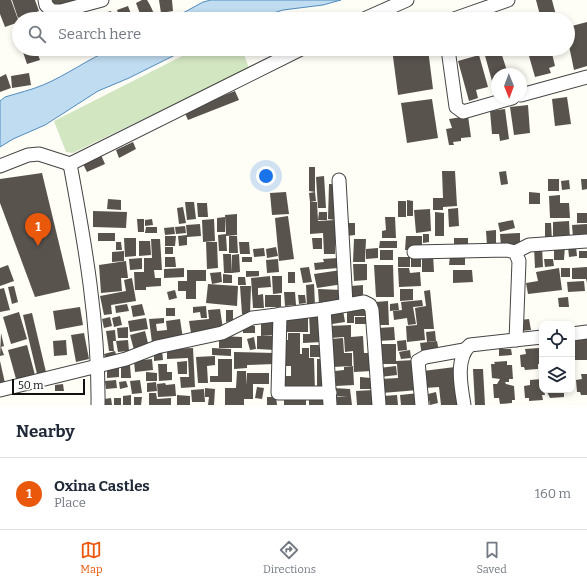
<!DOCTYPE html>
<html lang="en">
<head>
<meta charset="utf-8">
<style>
  body { margin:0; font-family:Bitter,serif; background:#f6f6f7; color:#1f2937 }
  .controls { position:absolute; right:12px; bottom:12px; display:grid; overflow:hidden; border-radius:8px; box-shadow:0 2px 6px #0003 }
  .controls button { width:36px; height:36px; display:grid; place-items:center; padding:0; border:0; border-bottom:1px solid #e0e1e3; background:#fff; color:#1f2937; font:20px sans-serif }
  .compass { position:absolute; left:491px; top:68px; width:36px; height:36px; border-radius:50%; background:#fff; box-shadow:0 2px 6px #0003; rotate:179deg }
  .scale { position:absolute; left:12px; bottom:10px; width:73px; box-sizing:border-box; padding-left:4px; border:2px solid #111; border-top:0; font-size:11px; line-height:14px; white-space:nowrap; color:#111; -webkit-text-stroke:3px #fff; paint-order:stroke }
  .you { position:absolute; left:266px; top:176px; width:14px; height:14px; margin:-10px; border:3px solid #fff; border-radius:50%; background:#1a73e8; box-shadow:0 0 0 6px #1a73e833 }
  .badge { display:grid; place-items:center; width:26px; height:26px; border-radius:50%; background:#ea580c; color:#fff; font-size:13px; font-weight:700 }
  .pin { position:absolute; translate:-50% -33px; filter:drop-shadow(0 1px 2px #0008) }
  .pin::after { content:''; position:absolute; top:21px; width:14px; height:12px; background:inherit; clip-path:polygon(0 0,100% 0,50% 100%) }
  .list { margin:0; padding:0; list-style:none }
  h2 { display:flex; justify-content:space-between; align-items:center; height:52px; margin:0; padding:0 16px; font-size:17px }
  h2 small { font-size:13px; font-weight:400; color:#747a83 }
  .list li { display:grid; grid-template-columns:26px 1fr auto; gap:12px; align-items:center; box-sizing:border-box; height:72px; padding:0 16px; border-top:1px solid #e0e1e3 }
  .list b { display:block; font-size:15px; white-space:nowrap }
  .list p { margin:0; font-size:13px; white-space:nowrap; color:#747a83 }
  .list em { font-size:13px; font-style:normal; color:#747a83 }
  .icon { flex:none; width:22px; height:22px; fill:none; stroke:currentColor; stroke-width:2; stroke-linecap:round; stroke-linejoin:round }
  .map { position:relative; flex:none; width:587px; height:405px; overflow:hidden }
  .search { position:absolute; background:#fff; box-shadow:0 2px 6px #0003; left:12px; right:12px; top:12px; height:44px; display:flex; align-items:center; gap:10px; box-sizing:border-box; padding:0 14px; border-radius:22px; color:#747a83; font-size:15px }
  .sheet { height:124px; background:#fff }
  nav { display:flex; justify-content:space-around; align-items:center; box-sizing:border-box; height:56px; border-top:1px solid #e0e1e3; background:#fff; font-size:11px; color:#747a83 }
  nav a { display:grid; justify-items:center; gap:2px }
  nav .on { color:#ea580c }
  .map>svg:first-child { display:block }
  .green { fill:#d3e6c2 }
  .water { fill:#c0dcf0; stroke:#4f8cbf }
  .building { fill:#59534e }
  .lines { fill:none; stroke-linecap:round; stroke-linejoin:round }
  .minor-casing { stroke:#444; stroke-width:15 }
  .minor { stroke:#fff; stroke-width:13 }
</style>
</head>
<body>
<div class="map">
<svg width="587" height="405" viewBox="0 0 587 405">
  <rect width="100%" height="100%" fill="#fefdf6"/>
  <polygon class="green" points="196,49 242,49 249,68 73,153 66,152 54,121"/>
  <g class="water">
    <polygon points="211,0 341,0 323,5 283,10 254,19 172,19 203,2"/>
    <path d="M112,49H187L129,78L98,91L45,125L13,139L0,147V101L5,97C18,93 31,90 43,85C67,75 88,59 112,49Z"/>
  </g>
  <g class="building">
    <polygon points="0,0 11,0 19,22 5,27 0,14"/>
    <polygon points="12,0 35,0 39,11 18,18"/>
    <polygon points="52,0 74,0 75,5 54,10"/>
    <polygon points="142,0 147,0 150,5 156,18 142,19 136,3"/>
    <polygon points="159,0 172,0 173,11 161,13"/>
    <polygon points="536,0 552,0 557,19 541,19"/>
    <polygon points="128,6 133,19 120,19 117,10"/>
    <polygon points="111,11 113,19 97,19 96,15"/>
    <polygon points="587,22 587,66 574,70 568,41 568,27"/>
    <polygon points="22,49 36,49 40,60 27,64"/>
    <polygon points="392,49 428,49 433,89 398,95"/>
    <polygon points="492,49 500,49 508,74 497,74 497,91 495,92 484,52"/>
    <polygon points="527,49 551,49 555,66 549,68 551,73 535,77"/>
    <polygon points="479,55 488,87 476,90 478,98 469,101 458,61"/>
    <polygon points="29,73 31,85 12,88 11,76"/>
    <polygon points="6,74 11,88 0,92 0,77"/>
    <polygon points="235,91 239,100 188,120 184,111"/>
    <polygon points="567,97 571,124 555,126 552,99"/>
    <polygon points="432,99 438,138 407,143 401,103"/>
    <polygon points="528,105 530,133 514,135 510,107"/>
    <polygon points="505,109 509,139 500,141 499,134 492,134 490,111"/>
    <polygon points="468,116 471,137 461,138 461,141 453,142 454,145 449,145 446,129 452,128 449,119"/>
    <polygon points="133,142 136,149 119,158 116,150"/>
    <polygon points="101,155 105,164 87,172 83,164"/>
    <polygon points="309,167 315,167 315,192 309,191"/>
    <polygon points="442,171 455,171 457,206 443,207 443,202 443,210 433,210 433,198 443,198"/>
    <polygon points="506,171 508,184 501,185 499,172"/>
    <polygon points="42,173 70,289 35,297 0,203 0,179"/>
    <polygon points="324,176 326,208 318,208 316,177"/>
    <rect x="548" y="179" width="11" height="12"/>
    <polygon points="581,179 587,179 587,189 582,190"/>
    <polygon points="569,180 570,189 562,190 561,181"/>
    <polygon points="329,184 336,184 335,220 328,219"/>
    <polygon points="286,192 289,214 272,215 270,193"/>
    <polygon points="315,192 316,201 310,202 309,193"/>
    <polygon points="529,192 540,193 540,204 529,204"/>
    <polygon points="560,195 560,203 569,203 570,218 550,218 549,196"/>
    <polygon points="108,199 121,200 121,210 107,209"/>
    <polygon points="407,200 413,201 413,216 407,216"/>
    <rect x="398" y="201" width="8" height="16"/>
    <polygon points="185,202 194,202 196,219 187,220"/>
    <polygon points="310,202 317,202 318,221 335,220 335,254 324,254 323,233 310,234"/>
    <polygon points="197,203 207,203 208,217 198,217"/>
    <polygon points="183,207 186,223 179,224 177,208"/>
    <polygon points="458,208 459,226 449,227 448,209"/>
    <polygon points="430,209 431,231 416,233 414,210"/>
    <polygon points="93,211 127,212 126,228 93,227"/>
    <polygon points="319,212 327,212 327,220 318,220"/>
    <polygon points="435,212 444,213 444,236 435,236"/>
    <rect x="577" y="213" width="10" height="10"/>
    <polygon points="237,214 237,235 226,236 227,251 219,251 218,235 226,234 225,215"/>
    <polygon points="288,216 294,259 279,261 275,218"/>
    <polygon points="225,217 225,232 217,232 217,218"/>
    <polygon points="385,217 395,217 396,238 382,238 382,231 386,230"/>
    <polygon points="137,219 144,219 144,232 138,232"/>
    <polygon points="152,219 153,225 145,226 145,220"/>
    <polygon points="214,219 215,241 203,242 202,220"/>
    <polygon points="513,220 515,228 500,232 498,223"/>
    <polygon points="569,221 570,239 553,240 553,222"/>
    <polygon points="346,223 355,223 355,235 346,236"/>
    <polygon points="545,223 551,223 552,240 545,240"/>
    <polygon points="200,224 201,236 187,237 187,245 179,246 178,236 187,235 186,225"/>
    <polygon points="587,224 587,237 573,238 572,225"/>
    <polygon points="185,226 186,233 176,234 175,227"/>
    <polygon points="146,227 157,227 157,233 145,233"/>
    <polygon points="174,227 175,234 165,235 164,228"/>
    <polygon points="496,230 496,245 487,245 486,231"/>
    <rect x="98" y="233" width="17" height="8"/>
    <polygon points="520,233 520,245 501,247 500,234"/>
    <polygon points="423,234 429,234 429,242 423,243"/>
    <polygon points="165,236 176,236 175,246 165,246"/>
    <polygon points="229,236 237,236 238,253 229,253"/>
    <polygon points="406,236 422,236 422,250 405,250"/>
    <polygon points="124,238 136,238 136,256 125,257"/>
    <polygon points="312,238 322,238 322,249 313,249"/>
    <polygon points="454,238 468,238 468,249 454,248"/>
    <polygon points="151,239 160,239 162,270 154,270 155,278 161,278 161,286 146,287 146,290 135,290 134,272 144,272 144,258 152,258"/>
    <polygon points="354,239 366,239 365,262 353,262"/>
    <polygon points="139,241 150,241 151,255 139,256"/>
    <polygon points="380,241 397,241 397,248 379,248"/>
    <polygon points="116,242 121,242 122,250 116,250"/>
    <polygon points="206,242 217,242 218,268 207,269"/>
    <polygon points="239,242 249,242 250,254 240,254"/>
    <polygon points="542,246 543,267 535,268 534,247"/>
    <polygon points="554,246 565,246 564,260 554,260"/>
    <rect x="165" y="247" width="8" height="7"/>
    <polygon points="276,247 278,256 267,258 266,249"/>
    <polygon points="568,247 576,247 577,256 569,257"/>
    <polygon points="264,248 265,256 254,257 253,249"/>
    <polygon points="378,248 378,258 366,259 366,249"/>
    <rect x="380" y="250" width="13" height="10"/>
    <polygon points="124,251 124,261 112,262 112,252"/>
    <rect x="579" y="251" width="8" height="7"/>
    <polygon points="223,254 231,254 232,273 224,273"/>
    <polygon points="239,254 240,272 232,273 232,255"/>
    <polygon points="433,254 434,272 422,272 422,255"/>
    <polygon points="450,256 465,256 465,265 449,265"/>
    <polygon points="165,257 175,257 176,267 165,267"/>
    <rect x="242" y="257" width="10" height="5"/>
    <rect x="398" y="257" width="12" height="10"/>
    <rect x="411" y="257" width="10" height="10"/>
    <polygon points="142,258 142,269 130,270 129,259"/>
    <polygon points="338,258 338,268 315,270 314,263 324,262 323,259"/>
    <polygon points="278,259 279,272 267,273 266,260"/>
    <polygon points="544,259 553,259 554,266 545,267"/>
    <polygon points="126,261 128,278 121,278 122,291 101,293 99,265"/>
    <polygon points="353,264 367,264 367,280 354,281"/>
    <polygon points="8,265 14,281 0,286 0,268"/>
    <polygon points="374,265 393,265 394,297 376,297"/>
    <polygon points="309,267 312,282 303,283 300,268"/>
    <polygon points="587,267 587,283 586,279 572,279 572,268"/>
    <polygon points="184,268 184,277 164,278 164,269"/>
    <polygon points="398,268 409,268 410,273 420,272 421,286 399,287"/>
    <polygon points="559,268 562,290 528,294 526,283 538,281 536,272"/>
    <rect x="561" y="268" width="9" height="9"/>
    <polygon points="187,270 206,270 206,281 196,281 196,299 186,299 186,291 178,291 178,281 187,281"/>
    <polygon points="341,270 343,284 317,288 314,274"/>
    <polygon points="453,270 472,270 473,282 453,283"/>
    <polygon points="246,271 259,271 259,276 246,277"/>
    <polygon points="221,272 222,282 212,284 210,273"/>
    <rect x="288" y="272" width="7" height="11"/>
    <polygon points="223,274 232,275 232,283 223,283"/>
    <polygon points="270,276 271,287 258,288 258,295 263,294 264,308 253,308 251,278"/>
    <polygon points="272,276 282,276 282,293 273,294"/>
    <polygon points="238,277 245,277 246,285 238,285"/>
    <polygon points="132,278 136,301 111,305 112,314 104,315 100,296 126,291 124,280"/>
    <polygon points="584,281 585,291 568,292 567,282"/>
    <polygon points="208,284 238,286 237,306 206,303"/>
    <polygon points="314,284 315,306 307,307 306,285"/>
    <polygon points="363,285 363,297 351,297 351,286"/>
    <polygon points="14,286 18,302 12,304 8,287"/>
    <polygon points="240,286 251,286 250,314 242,314"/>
    <polygon points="4,288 10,310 0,312 0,289"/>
    <polygon points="318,289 343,290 344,301 319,304"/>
    <polygon points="400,289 413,289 413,300 400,301"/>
    <polygon points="175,290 177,298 169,300 167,292"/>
    <polygon points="430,290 434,329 424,329 425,340 407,342 406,326 417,325 415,308 426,306 424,291"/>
    <polygon points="284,292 295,292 296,305 285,306"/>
    <rect x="265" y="295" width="16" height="12"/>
    <polygon points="298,295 305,295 306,303 299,304"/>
    <polygon points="568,297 569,307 559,307 558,298"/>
    <polygon points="422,300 423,306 413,307 416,324 408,325 407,318 394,320 393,311 402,310 401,302"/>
    <polygon points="388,301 389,325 376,325 375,302"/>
    <polygon points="398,303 399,310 390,311 390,304"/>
    <polygon points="127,304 129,311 116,313 115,306"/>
    <polygon points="142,304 145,315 133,317 131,306"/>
    <polygon points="352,305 359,309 368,309 368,316 354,316 354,323 347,323 347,312 352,312"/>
    <polygon points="206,306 207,318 201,318 200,312 193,313 193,307"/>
    <polygon points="80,307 83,325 56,330 53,311"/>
    <rect x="166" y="308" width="9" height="8"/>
    <polygon points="220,309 223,329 191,333 189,321 209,319 208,310"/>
    <polygon points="226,310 233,310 233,321 226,322"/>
    <polygon points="343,310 345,322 332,324 331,312"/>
    <polygon points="19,312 27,339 11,344 3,317"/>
    <polygon points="32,313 46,372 37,374 23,315"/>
    <polygon points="309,314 321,314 322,342 303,343 303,334 310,334"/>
    <polygon points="120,316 122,325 114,327 112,318"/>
    <polygon points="110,317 112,326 104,328 102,319"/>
    <polygon points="283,317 308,317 308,332 287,332 287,339 283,339"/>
    <rect x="355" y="317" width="12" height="7"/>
    <polygon points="146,318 148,329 130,332 128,321"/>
    <polygon points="164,318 164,323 156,324 157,331 167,330 166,321 180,319 183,339 152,343 149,319"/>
    <polygon points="529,319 531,330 521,331 520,320"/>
    <polygon points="276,320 277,335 261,336 261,321"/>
    <polygon points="351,325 351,337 363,336 364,353 370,353 371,371 354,372 353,351 345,352 344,337 330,338 329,326"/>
    <rect x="243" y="326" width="12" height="7"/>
    <polygon points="128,327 128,338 118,338 117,328"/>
    <polygon points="394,327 395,340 378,341 378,328"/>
    <polygon points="115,330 116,341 113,341 114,351 109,351 106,331"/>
    <polygon points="145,331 149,347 134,350 130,335"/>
    <polygon points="435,331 436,341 427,342 426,332"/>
    <polygon points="1,333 4,346 1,347 4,355 0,356"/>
    <polygon points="84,333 89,359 76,362 71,335"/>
    <polygon points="288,333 300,333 300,354 283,354 284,340 288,340"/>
    <polygon points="219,336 242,337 242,348 219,348"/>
    <polygon points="257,336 275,336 275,350 257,349"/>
    <polygon points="254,337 256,349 250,350 247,339"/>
    <polygon points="343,338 344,353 352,353 352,366 332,367 331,339"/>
    <polygon points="587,338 587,360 573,360 572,339"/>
    <polygon points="66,340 67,355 54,356 53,341"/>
    <polygon points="128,340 129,351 118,352 116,341"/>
    <polygon points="406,340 407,350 398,351 397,341"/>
    <polygon points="437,341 439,352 422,355 420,343"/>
    <polygon points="379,344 396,344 396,361 415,360 418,390 382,393 381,379 398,378 397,364 379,364"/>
    <polygon points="27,345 35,375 16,379 8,350"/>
    <rect x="310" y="345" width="14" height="12"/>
    <polygon points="193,348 195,387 181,388 180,377 189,377 188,358 167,359 167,349"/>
    <polygon points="212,348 231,349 231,356 212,355"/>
    <polygon points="302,348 309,348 309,358 314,358 315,391 282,392 282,376 291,376 291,366 285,366 285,354 302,354"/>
    <polygon points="539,348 540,351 542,351 542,360 540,360 540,364 538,364 538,369 525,370 524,367 521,367 520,355 526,354 525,349"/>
    <polygon points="499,349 511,349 512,355 499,356"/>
    <polygon points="154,350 162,350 163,360 154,361"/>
    <polygon points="410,350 411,358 401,359 399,352"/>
    <polygon points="115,351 117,358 106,361 104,354"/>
    <polygon points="234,352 275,353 275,364 247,365 247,368 234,369"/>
    <polygon points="215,356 215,365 207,366 208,383 198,383 196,357"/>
    <polygon points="152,359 153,370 135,372 134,361"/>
    <polygon points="218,359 232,359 232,382 210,382 210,376 218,376"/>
    <rect x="317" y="359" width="8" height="32"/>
    <polygon points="0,361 5,383 0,384"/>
    <polygon points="187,361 187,374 178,374 177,362"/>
    <polygon points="507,361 507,365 512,365 513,379 509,379 509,382 505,382 506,384 514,386 515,400 512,400 512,403 500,404 499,398 494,398 493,384 497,384 500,379 492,378 491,364 495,364 494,362"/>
    <polygon points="158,364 167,364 167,372 172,372 172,380 159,381"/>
    <polygon points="119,365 119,377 107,378 107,366"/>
    <polygon points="130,365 131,378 121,378 121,366"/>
    <polygon points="353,366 354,385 336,386 335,371 344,370 344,367"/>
    <polygon points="396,366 397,375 380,377 379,368"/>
    <polygon points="455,367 459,405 441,405 439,387 425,388 423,371"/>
    <polygon points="473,369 483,369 485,405 475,405"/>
    <polygon points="237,371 246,371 246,385 247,373 269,373 269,384 253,384 253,399 244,399 244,405 225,405 225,388 236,388"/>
    <polygon points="146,372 157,373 157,381 146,381"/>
    <polygon points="581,374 587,374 587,395 581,395 580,392 577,392 576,380 582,379"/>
    <polygon points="360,377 371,378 371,389 360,389"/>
    <polygon points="542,379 542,390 544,390 545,395 542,395 543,400 529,401 529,398 525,398 524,386 530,385 530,380"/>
    <polygon points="116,380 117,388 106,389 105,381"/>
    <polygon points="140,380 142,393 132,394 130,381"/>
    <polygon points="126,381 128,387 120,389 119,382"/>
    <polygon points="156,382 157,391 147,392 147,383"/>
    <polygon points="165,383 166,385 175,384 176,396 158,397 157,384"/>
    <polygon points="63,384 64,391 55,391 55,385"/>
    <polygon points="257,387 264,388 262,399 255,398"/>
    <polygon points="205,388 215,389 214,405 208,405 209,397 205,397"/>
    <polygon points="334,388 350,389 352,405 333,405 332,397 348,396 334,396"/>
    <polygon points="204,389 205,402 192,402 191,390"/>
    <polygon points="373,390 374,405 357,405 356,391"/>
    <polygon points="546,390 567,390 567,392 564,392 564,397 550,398"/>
    <polygon points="436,392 438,403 430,405 428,394"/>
    <polygon points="149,393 156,393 157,399 171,398 171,405 149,405"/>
    <polygon points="419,393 420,405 401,405 400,395"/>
    <polygon points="131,395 131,405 123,405 123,396"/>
    <polygon points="177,395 190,396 190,405 177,405"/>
    <polygon points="397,395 398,405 384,405 383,396"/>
    <rect x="284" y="396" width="22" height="9"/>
    <polygon points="134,397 142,397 141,405 134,405"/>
    <polygon points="267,397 276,397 277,405 267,405"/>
    <polygon points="111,398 112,405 105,405 104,399"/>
    <rect x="114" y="398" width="7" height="7"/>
    <polygon points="309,400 328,400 327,405 309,405"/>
  </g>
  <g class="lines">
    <g class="minor-casing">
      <g id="minor">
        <polyline points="45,0 46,5 52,11 61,11 102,0"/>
        <polyline points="364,19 407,0"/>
        <polyline points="454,19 508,0"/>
        <polyline points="448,49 456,107 463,112 512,98"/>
        <polyline points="521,95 587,77"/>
        <path d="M70,164C85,244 99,324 98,405"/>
        <polyline points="0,166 28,155 39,154 70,164 301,49"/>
        <polyline points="339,180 346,304"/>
        <polyline points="414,252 507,250 515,252 519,261 516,340"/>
        <polyline points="515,252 529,245 587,241"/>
        <polyline points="324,309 330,405"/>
        <polyline points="280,314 278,393 330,393"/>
        <polyline points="572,334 587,332"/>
        <polyline points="0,390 126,359 157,347 222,333 252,318 324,309 364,302 370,305 372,310 379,405"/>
        <polyline points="422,405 418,361 425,357 464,350"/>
        <path d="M464,405C461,387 455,358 470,345L542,337"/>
      </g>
    </g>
    <use href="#minor" class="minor"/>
  </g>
</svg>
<div class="controls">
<button><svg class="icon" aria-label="locate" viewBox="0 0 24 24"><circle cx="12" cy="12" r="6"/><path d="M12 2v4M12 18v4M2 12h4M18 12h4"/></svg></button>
<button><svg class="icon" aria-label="layers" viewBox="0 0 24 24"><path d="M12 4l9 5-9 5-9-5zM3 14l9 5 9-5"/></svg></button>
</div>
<svg class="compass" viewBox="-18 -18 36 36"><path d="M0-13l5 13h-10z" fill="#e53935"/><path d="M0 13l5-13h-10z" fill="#747a83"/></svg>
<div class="scale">50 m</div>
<div class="you"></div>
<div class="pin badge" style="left:38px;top:246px">1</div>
<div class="search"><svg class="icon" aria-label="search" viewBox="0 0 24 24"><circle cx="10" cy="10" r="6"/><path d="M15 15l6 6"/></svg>Search here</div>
</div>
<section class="sheet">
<h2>Nearby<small></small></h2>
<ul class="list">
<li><span class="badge">1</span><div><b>Oxina Castles</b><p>Place</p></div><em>160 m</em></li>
</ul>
</section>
<nav>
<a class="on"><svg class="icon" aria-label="map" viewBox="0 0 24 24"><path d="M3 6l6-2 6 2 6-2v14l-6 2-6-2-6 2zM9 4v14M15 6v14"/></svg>Map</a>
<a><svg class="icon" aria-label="directions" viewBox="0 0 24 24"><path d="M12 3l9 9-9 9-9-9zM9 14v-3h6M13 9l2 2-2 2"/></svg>Directions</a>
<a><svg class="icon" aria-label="saved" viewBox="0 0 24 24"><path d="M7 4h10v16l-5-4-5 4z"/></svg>Saved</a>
</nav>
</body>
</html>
